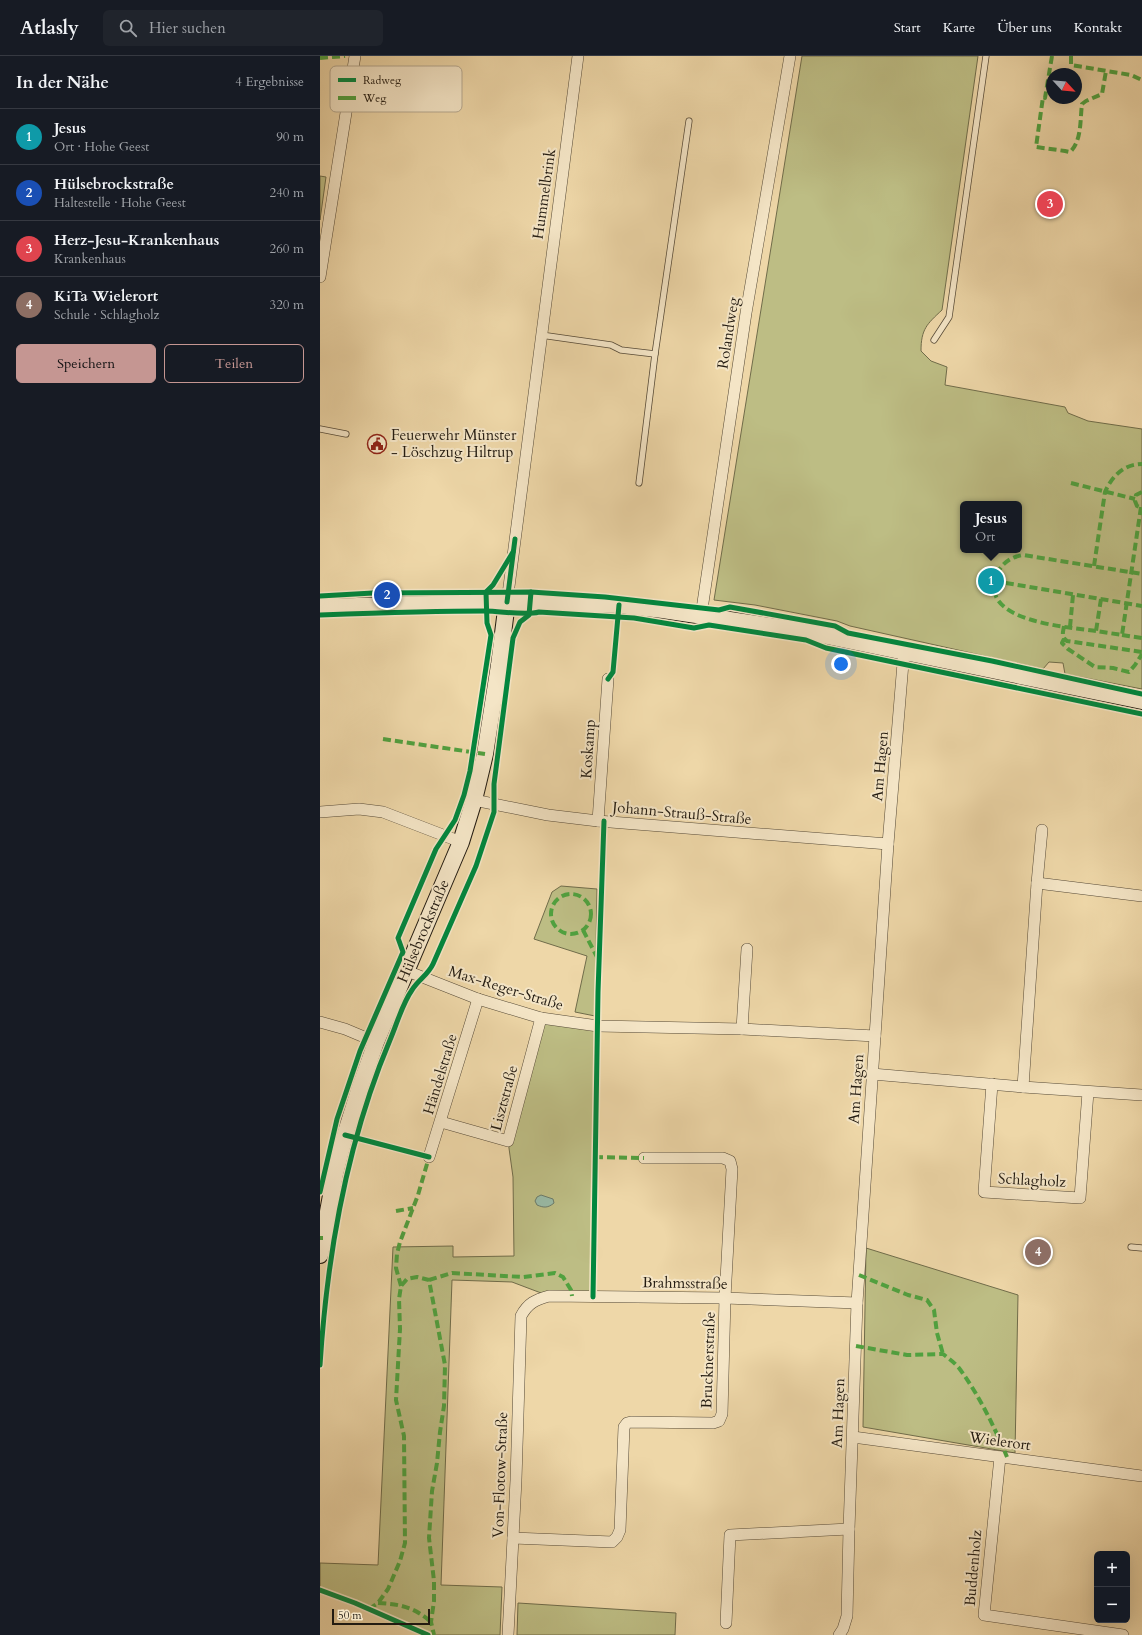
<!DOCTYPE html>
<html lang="de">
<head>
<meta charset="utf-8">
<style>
  body { margin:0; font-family:Cardo,serif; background:#20242c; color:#f1f3f6 }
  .controls { position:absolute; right:12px; bottom:12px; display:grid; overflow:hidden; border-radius:6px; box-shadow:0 4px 16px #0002 }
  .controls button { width:36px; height:36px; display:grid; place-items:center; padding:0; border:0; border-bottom:1px solid #363941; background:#171b24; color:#f1f3f6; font:20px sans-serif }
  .compass { position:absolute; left:726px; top:12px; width:36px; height:36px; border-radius:50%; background:#171b24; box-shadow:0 4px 16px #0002; rotate:116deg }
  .scale { position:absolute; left:12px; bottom:10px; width:98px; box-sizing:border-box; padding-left:4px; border:2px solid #231b11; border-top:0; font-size:11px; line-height:14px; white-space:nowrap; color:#231b11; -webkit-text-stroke:3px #f4e5c6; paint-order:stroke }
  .you { position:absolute; left:521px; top:608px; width:14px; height:14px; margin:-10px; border:3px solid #fff; border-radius:50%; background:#1a73e8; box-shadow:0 0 0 6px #1a73e833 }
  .badge { display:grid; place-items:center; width:26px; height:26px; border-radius:50%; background:#c59692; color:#fff; font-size:13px; font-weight:700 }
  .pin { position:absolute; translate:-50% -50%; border:2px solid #fff; box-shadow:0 1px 4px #0006 }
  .popup { position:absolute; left:640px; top:445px; width:62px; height:52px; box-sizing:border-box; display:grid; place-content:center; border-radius:6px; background:#171b24; filter:drop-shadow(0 1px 3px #0005); font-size:13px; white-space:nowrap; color:#9ea1a6 }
  .popup b { font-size:15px; color:#f1f3f6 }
  .popup::after { content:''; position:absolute; left:50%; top:100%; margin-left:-8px; border:8px solid transparent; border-top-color:#171b24 }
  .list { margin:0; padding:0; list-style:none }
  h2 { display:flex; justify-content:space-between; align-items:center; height:52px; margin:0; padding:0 16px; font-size:17px }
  h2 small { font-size:13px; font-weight:400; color:#9ea1a6 }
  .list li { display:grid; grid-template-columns:26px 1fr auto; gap:12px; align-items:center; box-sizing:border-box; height:56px; padding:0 16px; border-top:1px solid #363941 }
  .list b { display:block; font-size:15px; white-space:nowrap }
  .list p { margin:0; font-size:13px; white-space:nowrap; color:#9ea1a6 }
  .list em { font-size:13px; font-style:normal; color:#9ea1a6 }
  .actions { display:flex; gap:8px; padding:12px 16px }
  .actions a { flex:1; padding:9px 0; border:1px solid #c59692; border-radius:6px; text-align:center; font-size:14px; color:#c59692 }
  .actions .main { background:#c59692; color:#111 }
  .icon { flex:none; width:22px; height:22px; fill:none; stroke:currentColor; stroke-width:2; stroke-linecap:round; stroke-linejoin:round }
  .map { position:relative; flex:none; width:822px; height:1579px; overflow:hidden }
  header { display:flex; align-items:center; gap:24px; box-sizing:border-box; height:56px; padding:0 20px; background:#171b24; border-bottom:1px solid #363941 }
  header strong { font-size:19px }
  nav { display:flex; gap:22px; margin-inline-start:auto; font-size:14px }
  .search { width:280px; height:36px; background:#20242c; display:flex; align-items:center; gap:10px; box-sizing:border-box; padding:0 14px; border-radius:6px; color:#9ea1a6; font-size:15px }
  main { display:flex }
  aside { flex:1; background:#171b24 }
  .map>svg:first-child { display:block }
  .green { fill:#bdbd84; stroke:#706c4a; fill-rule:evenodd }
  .water { fill:#99baa6; stroke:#6a7a6a }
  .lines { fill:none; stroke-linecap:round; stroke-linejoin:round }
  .lane-casing { stroke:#564a37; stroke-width:7 }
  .street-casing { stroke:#564a37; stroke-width:12 }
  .secondary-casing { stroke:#231b11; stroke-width:18 }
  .lane { stroke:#f4e5c6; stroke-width:5.5 }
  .street { stroke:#f4e5c6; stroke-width:11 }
  .secondary { stroke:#f4e5c6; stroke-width:16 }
  .quiet { stroke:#50a13f; stroke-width:4; stroke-dasharray:8 4; stroke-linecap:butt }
  .cycleway-casing { stroke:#f4e5c6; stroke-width:8 }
  .cycleway { stroke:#00873e; stroke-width:5 }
  .labels { text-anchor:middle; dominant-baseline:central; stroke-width:4; stroke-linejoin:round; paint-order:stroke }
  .street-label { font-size:15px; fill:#231b11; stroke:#f4e5c6 }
  .poi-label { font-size:15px; fill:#231b11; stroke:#f4e5c6; text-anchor:start }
  .key { fill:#f4e5c6; stroke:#b5a890; stroke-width:1 }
  .key-label { font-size:11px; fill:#231b11 }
</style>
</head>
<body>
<header>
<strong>Atlasly</strong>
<div class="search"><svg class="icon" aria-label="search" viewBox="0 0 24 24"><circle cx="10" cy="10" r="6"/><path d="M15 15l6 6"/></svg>Hier suchen</div>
<nav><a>Start</a><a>Karte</a><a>Über uns</a><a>Kontakt</a></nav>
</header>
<main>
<aside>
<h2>In der Nähe<small>4 Ergebnisse</small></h2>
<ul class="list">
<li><span class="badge" style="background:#0f9aa8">1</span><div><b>Jesus</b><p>Ort · Hohe Geest</p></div><em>90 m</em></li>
<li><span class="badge" style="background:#1a4fb4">2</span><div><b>Hülsebrockstraße</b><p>Haltestelle · Hohe Geest</p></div><em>240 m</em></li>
<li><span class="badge" style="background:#e0444e">3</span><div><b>Herz-Jesu-Krankenhaus</b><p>Krankenhaus</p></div><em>260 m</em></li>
<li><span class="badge" style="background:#8d6e63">4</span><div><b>KiTa Wielerort</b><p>Schule · Schlagholz</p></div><em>320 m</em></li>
</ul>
<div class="actions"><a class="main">Speichern</a><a>Teilen</a></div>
</aside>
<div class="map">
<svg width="822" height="1579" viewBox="0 0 822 1579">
  <rect width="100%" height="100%" fill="#eed7a8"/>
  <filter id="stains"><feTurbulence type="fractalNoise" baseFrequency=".005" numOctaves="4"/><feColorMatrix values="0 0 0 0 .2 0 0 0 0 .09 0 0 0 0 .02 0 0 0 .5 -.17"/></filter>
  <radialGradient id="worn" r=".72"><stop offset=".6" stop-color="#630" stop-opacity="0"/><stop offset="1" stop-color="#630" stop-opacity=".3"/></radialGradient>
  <g class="green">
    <path d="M482,0H658L622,254C607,268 601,273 601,295L611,305L627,311L625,329L745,351L748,357L768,365L822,373V633L745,618L743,607L729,606L723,613L530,570L517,565L435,549L394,544ZM643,448H699V494H643Z"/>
    <polygon points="0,120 6,121 0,164"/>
    <polygon points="241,830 277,833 275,960 255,956 267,900 214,883 232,836"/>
    <polygon points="221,962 278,970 273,1241 229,1240 192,1226 132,1224 121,1529 182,1531 180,1579 112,1579 48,1549 0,1531 0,1507 58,1509 73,1191 133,1190 133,1201 194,1200 193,1121 188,1085"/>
    <polygon points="546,1192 698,1239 695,1397 543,1371"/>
    <polygon points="198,1547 356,1557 355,1579 197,1579"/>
  </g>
  <path class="water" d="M221,1139L233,1143L234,1147C228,1152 224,1152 217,1149L215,1145L217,1141Z"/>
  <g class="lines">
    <g class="lane-casing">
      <g id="lane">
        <polyline points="221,279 291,289 301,294 335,298"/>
        <polyline points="614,284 629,261 666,0"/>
        <polyline points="0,373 26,378"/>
        <polyline points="319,427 335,298 369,65"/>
        <polyline points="811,1191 822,1192"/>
      </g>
    </g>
    <g class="street-casing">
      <g id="street">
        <polyline points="0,221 35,0"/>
        <polyline points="187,546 258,0"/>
        <polyline points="381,560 426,257 470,0"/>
        <polyline points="154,744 228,759 278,765 568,788"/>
        <polyline points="0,756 39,753 63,756 141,786"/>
        <polyline points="278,765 288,623"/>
        <polyline points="717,827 722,774"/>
        <polyline points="87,915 158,943 221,962 278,970 422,973 555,980"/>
        <polyline points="0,966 25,973 56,986"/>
        <polyline points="422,973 427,893"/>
        <polyline points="552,1018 703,1031 822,1039"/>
        <polyline points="672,1028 664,1136 760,1142 768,1036"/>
        <polyline points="703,1031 717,827 822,840"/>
        <polyline points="121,1066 188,1085 221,962"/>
        <polyline points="109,1101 158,943"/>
        <polyline points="533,1381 822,1420"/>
        <polyline points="680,1401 664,1559 803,1579"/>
        <polyline points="193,1482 292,1486 297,1481 300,1474 304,1371 307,1367 311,1366 393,1367 399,1365 402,1358 405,1242 412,1113 410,1105 403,1102 324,1102"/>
        <polyline points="406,1567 410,1479 529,1473"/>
        <path d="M188,1579L196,1424L201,1260C208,1247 215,1244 229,1240L405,1242L537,1247"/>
        <polyline points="519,1579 523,1573 527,1560 529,1473 537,1247 568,788 584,595"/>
      </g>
    </g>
    <g class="secondary-casing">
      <g id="secondary">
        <polyline points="0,551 187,546 299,549 343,554 483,575 822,645"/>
        <polyline points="0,1199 15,1118 25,1079 40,1031 56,986 141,786 154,744 165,698 179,609 187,546"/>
      </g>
    </g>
    <use href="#lane" class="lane"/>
    <use href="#street" class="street"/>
    <use href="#secondary" class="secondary"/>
    <g class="quiet">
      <path d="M732,0L725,42L723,41L716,91L745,95L750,96C762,85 760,63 762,48L766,45L782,38L786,15"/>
      <polyline points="751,0 751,9 811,19 822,24"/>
      <polyline points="0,2 25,0"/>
      <polyline points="751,427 815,443"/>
      <polyline points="822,436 816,439 815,445 817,450 822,452"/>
      <path d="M774,510L785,436C792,420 804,408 822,408"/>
      <polyline points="674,525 822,550"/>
      <polyline points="781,543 776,575 802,579 821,451"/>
      <path d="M744,570C743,576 741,581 747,585L822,596"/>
      <polyline points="750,571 753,539"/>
      <path d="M776,575C749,571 656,566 677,518C682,507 691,501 703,499L822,518"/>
      <polyline points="802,579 822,582"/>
      <polyline points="744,583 742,587 748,593 775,611 793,612 809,616 815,609 822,598"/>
      <polyline points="63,683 165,698"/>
      <circle cx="251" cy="858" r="20"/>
      <polyline points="263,874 278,903"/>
      <polyline points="275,1101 324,1102"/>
      <polyline points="76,1155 93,1152"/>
      <polyline points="0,1182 3,1182"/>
      <polyline points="539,1219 588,1239 607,1244 614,1254 617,1277 623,1298"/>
      <polyline points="109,1224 132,1217 203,1221 235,1217 243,1221 251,1234 252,1240"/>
      <polyline points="81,1230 76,1212 77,1198 80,1186 98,1139 109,1101"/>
      <path d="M536,1290L587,1299L623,1298C628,1302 634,1306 639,1312C659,1339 674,1370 687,1401"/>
      <path d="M58,1547C80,1548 94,1551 111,1566"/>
      <polyline points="49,1553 58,1547 68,1533 80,1505 85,1487 84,1380 76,1344 80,1273 79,1243 81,1230 87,1223 97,1221 109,1224 125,1309 124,1350 120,1376 117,1407 112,1435 109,1482 114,1525 114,1545 111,1566 114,1579"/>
    </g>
    <g class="cycleway-casing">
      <g id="cycleway">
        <polyline points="0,540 53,537 211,536 285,541 399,554 410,551 515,570 528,577 672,605 822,638"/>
        <polyline points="187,546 195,483"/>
        <path d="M0,559C55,557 110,555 165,555C181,555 205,560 219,556L314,562L374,572L389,569L486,584L506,592L822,658"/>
        <polyline points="288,623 293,616 299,549"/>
        <polyline points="25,1079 109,1101"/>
        <polyline points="0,1136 17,1063 40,995 83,896 78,882 116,793 135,764 144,739 150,715 171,579 167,567 166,536 173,529 193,496"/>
        <polyline points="273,1241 278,936 284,765"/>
        <path d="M0,1309C7,1199 27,1086 70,984C77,968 82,948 92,934C98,924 108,919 113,908L156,810L174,756V728L193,582L200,566L209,559L211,536"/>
        <polyline points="0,1534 35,1547 108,1579"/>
      </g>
    </g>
    <use href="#cycleway" class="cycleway"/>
  </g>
  <defs>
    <g id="civic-ring" transform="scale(1)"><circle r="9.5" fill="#f4e5c6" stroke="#8f2418" stroke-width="1.5"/><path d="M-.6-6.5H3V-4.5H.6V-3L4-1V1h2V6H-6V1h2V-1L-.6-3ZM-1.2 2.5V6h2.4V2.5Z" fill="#8f2418"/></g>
  </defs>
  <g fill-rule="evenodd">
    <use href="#civic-ring" x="57" y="388"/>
  </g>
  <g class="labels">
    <g class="street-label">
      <text transform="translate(224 138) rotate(-82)">Hummelbrink</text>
      <text transform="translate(408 277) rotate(-81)">Rolandweg</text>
      <text transform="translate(268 693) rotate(-86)">Koskamp</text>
      <text transform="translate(560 710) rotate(-85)">Am Hagen</text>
      <text transform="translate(362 757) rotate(5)">Johann-Strauß-Straße</text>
      <text transform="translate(103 875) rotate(-67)">Hülsebrockstraße</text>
      <text transform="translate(186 932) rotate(17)">Max-Reger-Straße</text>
      <text transform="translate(120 1018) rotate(-73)">Händelstraße</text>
      <text transform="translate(536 1033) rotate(-86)">Am Hagen</text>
      <text transform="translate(184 1042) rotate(-75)">Lisztstraße</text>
      <text transform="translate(712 1124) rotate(3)">Schlagholz</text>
      <text transform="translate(365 1227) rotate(1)">Brahmsstraße</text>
      <text transform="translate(388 1304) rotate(-88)">Brucknerstraße</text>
      <text transform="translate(518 1357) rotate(-88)">Am Hagen</text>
      <text transform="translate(680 1385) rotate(8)">Wielerort</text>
      <text transform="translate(180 1419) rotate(-88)">Von-Flotow-Straße</text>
      <text transform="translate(653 1512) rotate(-85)">Buddenholz</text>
    </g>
    <g class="poi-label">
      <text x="71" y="379">Feuerwehr Münster<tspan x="71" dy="17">- Löschzug Hiltrup</tspan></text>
    </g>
  </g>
  <rect x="10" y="10" width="132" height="46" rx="6" class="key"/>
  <rect x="18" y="22" width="18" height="4" fill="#00873e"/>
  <rect x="18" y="40" width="18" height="4" fill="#50a13f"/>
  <g class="key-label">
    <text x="43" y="28">Radweg</text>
    <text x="43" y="46">Weg</text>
  </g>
  <rect width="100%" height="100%" filter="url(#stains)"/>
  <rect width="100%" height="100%" fill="url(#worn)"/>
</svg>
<div class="controls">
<button>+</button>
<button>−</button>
</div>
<svg class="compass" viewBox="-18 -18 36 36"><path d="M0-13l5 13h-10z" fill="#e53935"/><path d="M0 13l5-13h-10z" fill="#9ea1a6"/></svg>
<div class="scale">50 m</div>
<div class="you"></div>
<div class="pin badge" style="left:671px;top:525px;background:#0f9aa8">1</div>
<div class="popup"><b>Jesus</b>Ort</div>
<div class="pin badge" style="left:67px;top:539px;background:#1a4fb4">2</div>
<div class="pin badge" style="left:730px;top:148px;background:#e0444e">3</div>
<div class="pin badge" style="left:718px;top:1196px;background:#8d6e63">4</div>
</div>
</main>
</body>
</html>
